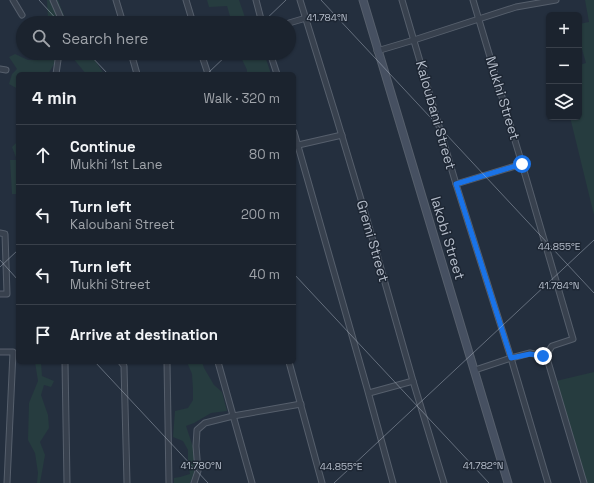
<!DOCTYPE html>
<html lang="en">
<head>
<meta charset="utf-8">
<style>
  body { margin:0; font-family:"Space Grotesk",sans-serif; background:#282f3a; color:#f1f3f6 }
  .controls { position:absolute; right:12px; top:12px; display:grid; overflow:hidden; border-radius:6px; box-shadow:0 1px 3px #0004 }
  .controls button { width:36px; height:36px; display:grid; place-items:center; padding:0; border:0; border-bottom:1px solid #39404a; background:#1b232e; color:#f1f3f6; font:20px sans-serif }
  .stop { position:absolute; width:12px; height:12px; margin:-9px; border:3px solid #1a73e8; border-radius:50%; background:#fff }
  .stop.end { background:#1a73e8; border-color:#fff; box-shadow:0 1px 4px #0008 }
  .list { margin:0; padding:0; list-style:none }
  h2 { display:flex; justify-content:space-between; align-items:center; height:52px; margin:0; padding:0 16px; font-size:17px }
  h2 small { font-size:13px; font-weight:400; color:#a0a4aa }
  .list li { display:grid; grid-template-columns:26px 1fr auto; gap:12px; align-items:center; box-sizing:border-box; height:60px; padding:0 16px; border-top:1px solid #39404a }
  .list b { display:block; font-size:15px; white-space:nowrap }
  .list p { margin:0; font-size:13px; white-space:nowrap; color:#a0a4aa }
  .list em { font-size:13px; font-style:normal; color:#a0a4aa }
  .icon { flex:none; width:22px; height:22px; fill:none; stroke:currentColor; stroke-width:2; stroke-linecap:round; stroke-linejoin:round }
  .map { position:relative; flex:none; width:594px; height:483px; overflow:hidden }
  .search { position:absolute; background:#1b232e; box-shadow:0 1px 3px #0004; left:16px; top:16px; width:280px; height:44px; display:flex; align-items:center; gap:10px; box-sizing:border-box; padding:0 14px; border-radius:22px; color:#a0a4aa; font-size:15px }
  .panel { position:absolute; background:#1b232e; box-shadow:0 1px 3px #0004; left:16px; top:72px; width:280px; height:292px; border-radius:6px }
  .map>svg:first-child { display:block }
  .green { fill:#263c3f }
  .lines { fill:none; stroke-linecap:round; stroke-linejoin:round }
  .street-casing { stroke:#565f6c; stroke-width:7 }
  .secondary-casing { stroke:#565f6c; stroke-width:9 }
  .street { stroke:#38414e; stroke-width:5 }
  .secondary { stroke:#465061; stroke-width:7 }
  .route { stroke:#1a73e8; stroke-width:5 }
  .ticks { fill:none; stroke:#b4bcc9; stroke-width:1; stroke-opacity:0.45 }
  .labels { text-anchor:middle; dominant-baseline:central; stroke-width:3; stroke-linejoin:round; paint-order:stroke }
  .street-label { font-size:14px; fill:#b4bcc9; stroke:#1d2633 }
  .ticks-label { font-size:10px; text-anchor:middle; fill:#b4bcc9; stroke:#1d2633; stroke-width:3; stroke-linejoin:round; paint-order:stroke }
</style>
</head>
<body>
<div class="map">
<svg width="594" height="483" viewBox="0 0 594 483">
  <rect width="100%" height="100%" fill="#242f3e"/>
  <g class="green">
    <polygon points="47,0 58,0 67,23 50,23 48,20"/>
    <polygon points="207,0 239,0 247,23 232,23 227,6 209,7"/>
    <polygon points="585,0 594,0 594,215 570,117 579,117 579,65 586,63 579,39 579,24 589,22"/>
    <polygon points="46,53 86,53 94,59 104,74 86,74 73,58 65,53 53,66 48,74 18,74 18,89 9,84 12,74 17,69 9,57 15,54 28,60 39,60"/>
    <polygon points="239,53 264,53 271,74 247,74 247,70"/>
    <polygon points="18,141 18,194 12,194 10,160 17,160 12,147"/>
    <polygon points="35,362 41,362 42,376 54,381 51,387 44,385 41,395 48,415 49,428 40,442 45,455 40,483 37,483 38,473 35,453 28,440 29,403 38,381"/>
    <polygon points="187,362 202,362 204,368 214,385 222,392 227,411 211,413 194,423 186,426 194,450 194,473 190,483 174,483 174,478 180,477 190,474 188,463 188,450 183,441 173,437 175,411 188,408 193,400 193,389 192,374"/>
    <polygon points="594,372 594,483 586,483 556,381"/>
  </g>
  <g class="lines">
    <g class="street-casing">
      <g id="street">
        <polyline points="13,0 22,15"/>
        <polyline points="53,0 63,23"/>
        <polyline points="116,0 123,23"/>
        <polyline points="186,0 193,23"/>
        <polyline points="256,0 262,23"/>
        <polyline points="300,0 335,113 366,216 413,381 444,483"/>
        <polyline points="402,0 456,184 511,358 548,483"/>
        <polyline points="473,0 522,164 573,339 552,346 546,355 543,356 530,353 511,358 475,370"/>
        <polyline points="289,23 306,18"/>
        <polyline points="377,51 414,40 516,7 556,0"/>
        <polyline points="131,53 137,74"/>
        <polyline points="201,53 208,74"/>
        <polyline points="270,53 277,74"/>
        <polyline points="0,69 6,70"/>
        <polyline points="56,74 59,53"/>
        <polyline points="294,132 367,388 393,483"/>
        <polyline points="294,146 342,135"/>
        <polyline points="456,184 522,164"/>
        <polyline points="0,233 5,234 7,294 0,294"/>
        <polyline points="0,352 13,352 7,483"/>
        <polyline points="546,355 584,483"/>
        <polyline points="65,362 67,483"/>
        <polyline points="121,362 124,366 127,483"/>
        <polyline points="167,362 169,483"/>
        <polyline points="218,362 252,483"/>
        <polyline points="289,362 322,483"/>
        <polyline points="369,393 413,381"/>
        <polyline points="194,483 198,471 196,446 197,430 205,423 233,416 301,404"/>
      </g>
    </g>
    <g class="secondary-casing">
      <polyline id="secondary" points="363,0 508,483"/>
    </g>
    <use href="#street" class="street"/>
    <use href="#secondary" class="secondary"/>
  </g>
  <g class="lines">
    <polyline class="route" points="522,164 456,184 511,358 530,354 543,356"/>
  </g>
  <path class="ticks" d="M39,0L60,23M321,0L594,293M262,23L286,0M88,53L108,74M207,74L229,53M0,260L18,280M0,267L18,250M294,274L489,483M95,362L208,483M334,483L594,240"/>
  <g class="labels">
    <g class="street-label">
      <text transform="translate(503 98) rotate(73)">Mukhi Street</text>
      <text transform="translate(436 115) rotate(74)">Kaloubani Street</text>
      <text transform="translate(448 238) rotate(73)">Iakobi Street</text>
      <text transform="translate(373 241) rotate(74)">Gremi Street</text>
    </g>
  </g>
  <g class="ticks-label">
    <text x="327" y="21">41.784°N</text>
    <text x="559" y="250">44.855°E</text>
    <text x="559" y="289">41.784°N</text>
    <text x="201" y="469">41.780°N</text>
    <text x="483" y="469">41.782°N</text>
    <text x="341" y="470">44.855°E</text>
  </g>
</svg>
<div class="controls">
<button>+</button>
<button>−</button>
<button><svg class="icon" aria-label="layers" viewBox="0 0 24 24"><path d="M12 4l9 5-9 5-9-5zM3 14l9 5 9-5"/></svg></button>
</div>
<div class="stop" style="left:522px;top:164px"></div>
<div class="stop end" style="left:543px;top:356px"></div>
<div class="search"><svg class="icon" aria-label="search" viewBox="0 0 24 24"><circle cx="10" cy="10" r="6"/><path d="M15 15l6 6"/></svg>Search here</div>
<section class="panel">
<h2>4 min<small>Walk · 320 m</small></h2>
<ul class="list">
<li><svg class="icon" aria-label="ahead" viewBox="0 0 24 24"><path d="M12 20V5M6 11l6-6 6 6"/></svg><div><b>Continue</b><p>Mukhi 1st Lane</p></div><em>80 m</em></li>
<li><svg class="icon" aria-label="left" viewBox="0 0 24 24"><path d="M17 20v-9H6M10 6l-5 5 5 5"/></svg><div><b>Turn left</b><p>Kaloubani Street</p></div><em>200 m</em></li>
<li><svg class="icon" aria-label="left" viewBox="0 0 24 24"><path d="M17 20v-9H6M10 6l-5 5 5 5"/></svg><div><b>Turn left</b><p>Mukhi Street</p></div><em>40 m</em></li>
<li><svg class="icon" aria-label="arrive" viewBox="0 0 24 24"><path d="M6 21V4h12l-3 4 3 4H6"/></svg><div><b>Arrive at destination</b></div></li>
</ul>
</section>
</div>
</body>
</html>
